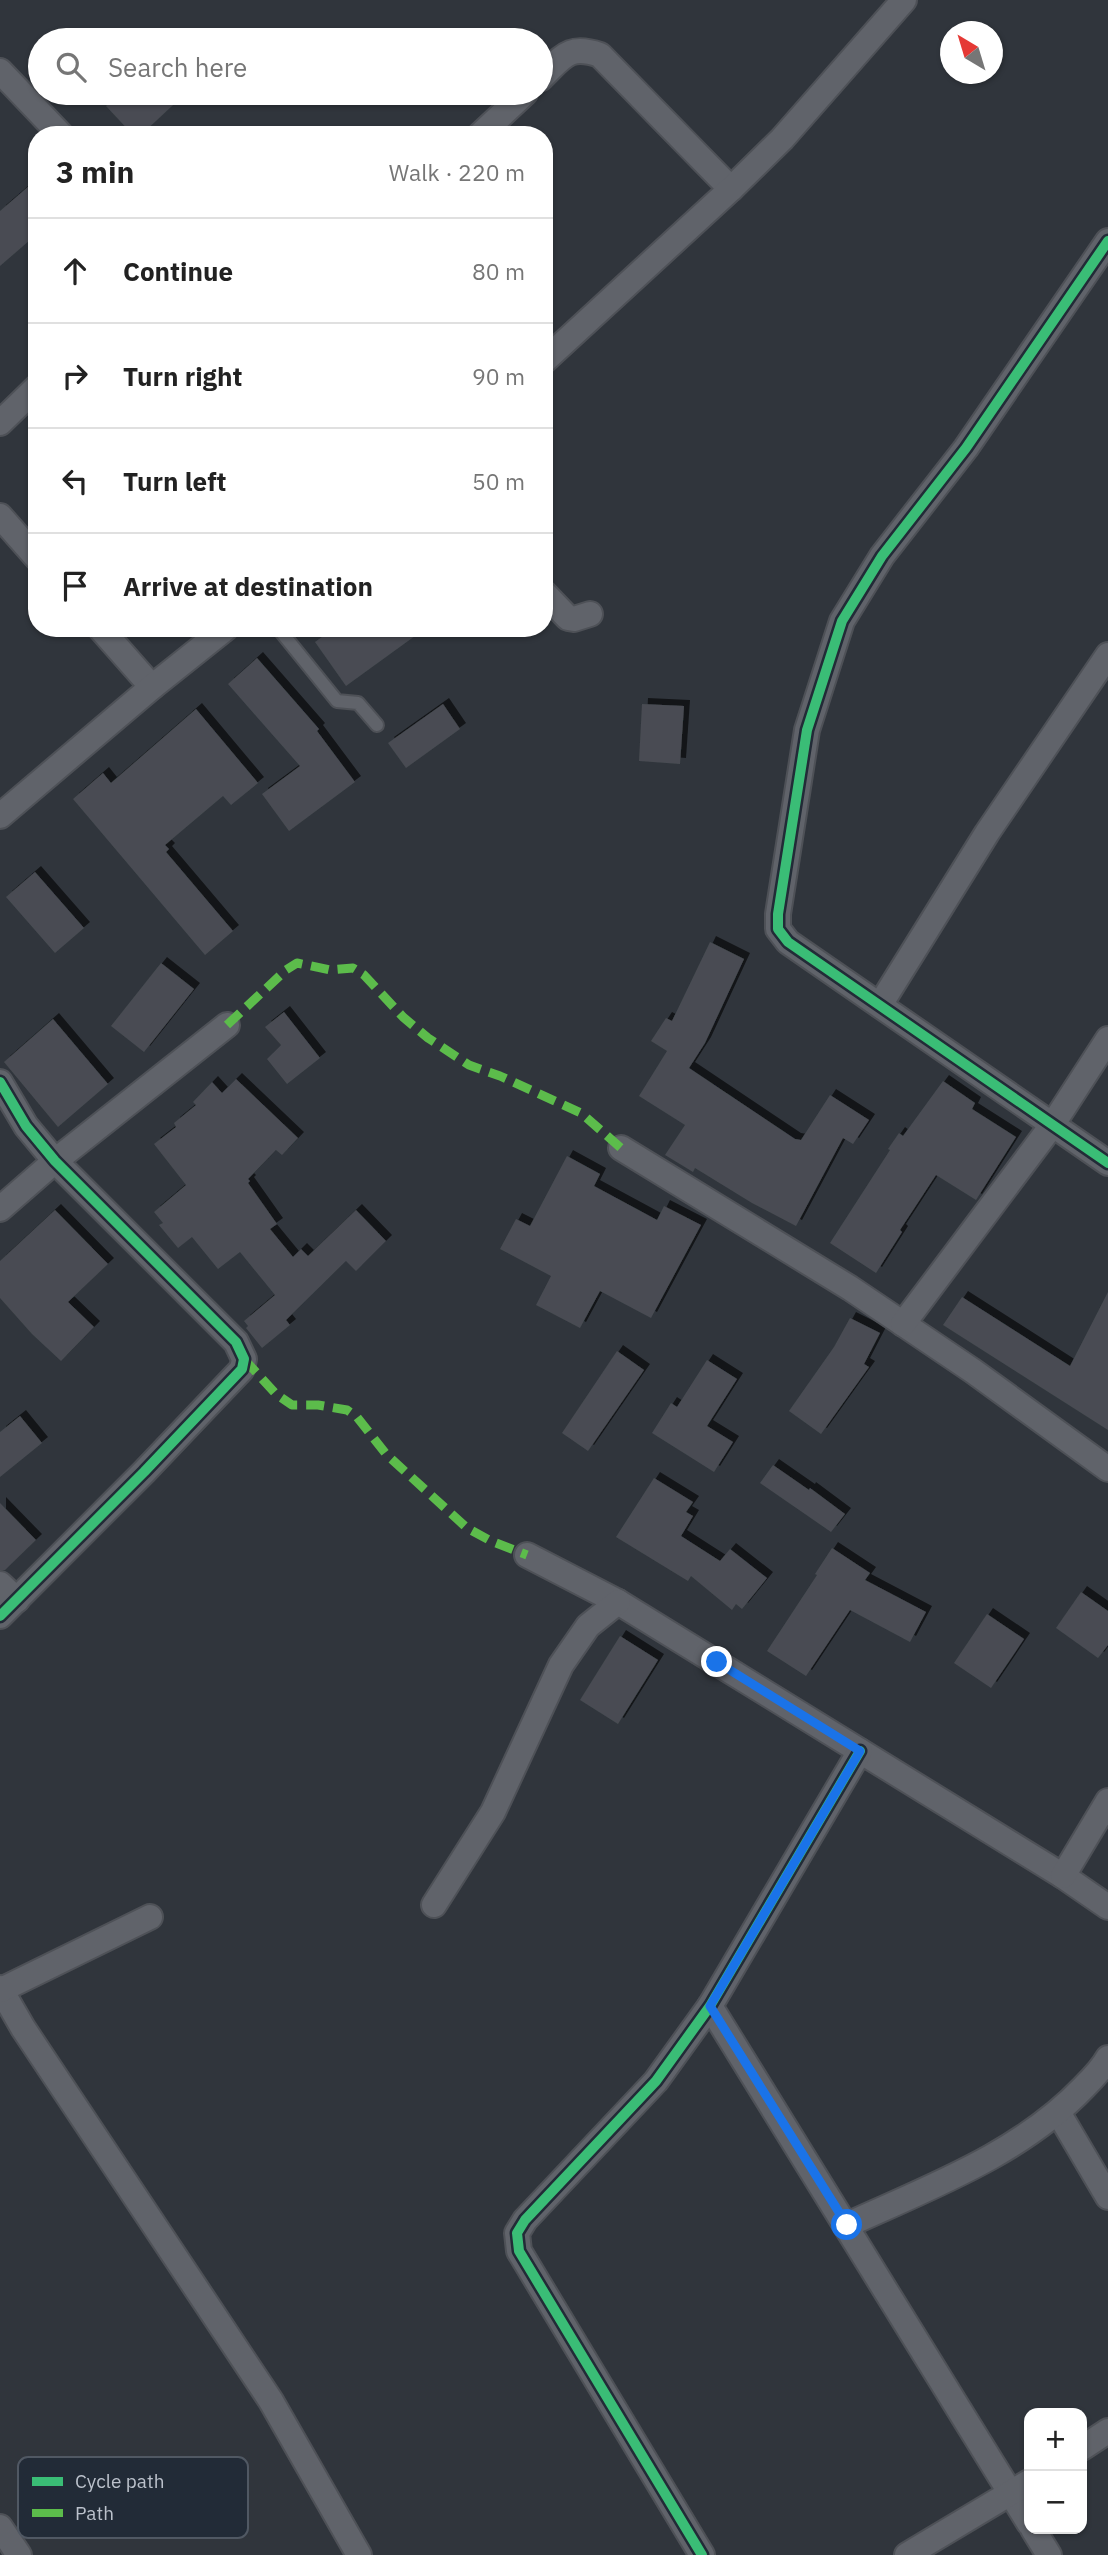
<!DOCTYPE html>
<html lang="en">
<head>
<meta charset="utf-8">
<style>
  body { margin:0; font-family:"IBM Plex Sans",sans-serif; background:#f2f2f2; color:#222 }
  .controls { position:absolute; right:21px; bottom:21px; display:grid; overflow:hidden; border-radius:14px; box-shadow:0 2px 5px #0004 }
  .controls button { width:63px; height:63px; display:grid; place-items:center; padding:0; border:0; border-bottom:2px solid #e0e0e0; background:#fff; color:#222; font:35px sans-serif }
  .compass { position:absolute; left:940px; top:21px; width:63px; height:63px; border-radius:50%; background:#fff; box-shadow:0 2px 5px #0004; rotate:322deg }
  .stop { position:absolute; width:21px; height:21px; margin:-16px; border:5px solid #1a73e8; border-radius:50%; background:#fff }
  .stop.end { background:#1a73e8; border-color:#fff; box-shadow:0 2px 7px #0008 }
  .list { margin:0; padding:0; list-style:none }
  h2 { display:flex; justify-content:space-between; align-items:center; height:91px; margin:0; padding:0 28px; font-size:30px }
  h2 small { font-size:23px; font-weight:400; color:#767676 }
  .list li { display:grid; grid-template-columns:46px 1fr auto; gap:21px; align-items:center; box-sizing:border-box; height:105px; padding:0 28px; border-top:2px solid #e0e0e0 }
  .list b { display:block; font-size:26px; white-space:nowrap }
  .list em { font-size:23px; font-style:normal; color:#767676 }
  .icon { flex:none; width:38px; height:38px; fill:none; stroke:currentColor; stroke-width:2; stroke-linecap:round; stroke-linejoin:round }
  .map { position:relative; flex:none; width:1108px; height:2555px; overflow:hidden }
  .search { position:absolute; background:#fff; box-shadow:0 2px 5px #0004; left:28px; top:28px; width:525px; height:77px; display:flex; align-items:center; gap:18px; box-sizing:border-box; padding:0 24px; border-radius:38px; color:#767676; font-size:26px }
  .panel { position:absolute; background:#fff; box-shadow:0 2px 5px #0004; left:28px; top:126px; width:525px; height:511px; border-radius:28px }
  .map>svg:first-child { display:block }
  .building { fill:#484c52; filter:url(#shadow) }
  .lines { fill:none; stroke-linecap:round; stroke-linejoin:round }
  .service-casing { stroke:#4e5157; stroke-width:16 }
  .minor-casing { stroke:#4e5157; stroke-width:28 }
  .service { stroke:#60636a; stroke-width:12 }
  .minor { stroke:#60636a; stroke-width:24 }
  .quiet { stroke:#5cbc4b; stroke-width:9; stroke-dasharray:18 9; stroke-linecap:butt }
  .cycleway-casing { stroke:#222b37; stroke-width:15 }
  .cycleway { stroke:#3abd76; stroke-width:10 }
  .route { stroke:#1a73e8; stroke-width:9 }
  .key { fill:#222b37; stroke:#505863; stroke-width:2 }
  .key-label { font-size:19px; fill:#bbc1cb }
</style>
</head>
<body>
<div class="map">
<svg width="1108" height="2555" viewBox="0 0 1108 2555">
  <defs>
    <filter id="shadow"><feDropShadow dx="6" dy="-6" stdDeviation="0" flood-color="#0009"/></filter>
  </defs>
  <rect width="100%" height="100%" fill="#30353c"/>
  <g class="building">
    <polygon points="121,93 186,93 141,135 133,135 106,106"/>
    <polygon points="37,179 37,234 0,266 0,211"/>
    <polygon points="334,628 426,628 346,686 315,642"/>
    <polygon points="257,658 319,729 317,731 355,782 289,831 262,794 300,766 228,684"/>
    <polygon points="443,704 460,729 406,768 388,743"/>
    <polygon points="642,704 684,706 680,764 639,761"/>
    <polygon points="196,709 258,783 231,805 223,796 165,845 169,849 166,852 233,931 205,955 73,799 103,773 111,783"/>
    <polygon points="35,872 84,928 55,953 6,897"/>
    <polygon points="710,942 744,959 705,1043 689,1068 795,1139 801,1140 830,1095 869,1120 853,1144 843,1138 796,1226 752,1203 695,1168 693,1172 665,1155 685,1125 639,1096 667,1051 651,1041 666,1018 672,1021"/>
    <polygon points="161,963 194,989 144,1052 111,1026"/>
    <polygon points="284,1012 320,1058 287,1084 267,1059 281,1045 265,1027"/>
    <polygon points="53,1019 108,1084 58,1127 4,1062"/>
    <polygon points="236,1079 298,1138 282,1155 276,1150 248,1179 250,1181 248,1183 277,1224 270,1229 293,1257 301,1249 308,1256 356,1210 386,1241 356,1271 346,1261 286,1320 290,1325 262,1348 246,1328 248,1326 244,1321 275,1295 240,1252 218,1269 192,1237 178,1248 159,1225 163,1223 154,1212 186,1185 154,1144 176,1127 174,1123 196,1105 193,1102 212,1082 222,1093"/>
    <polygon points="943,1081 975,1103 972,1109 1016,1137 976,1200 936,1175 900,1230 902,1232 876,1273 830,1243 890,1150 888,1149 899,1133 903,1136"/>
    <polygon points="567,1156 600,1174 594,1186 657,1220 664,1206 701,1225 651,1318 600,1291 580,1328 536,1305 551,1276 500,1249 516,1219 530,1226"/>
    <polygon points="55,1210 108,1264 68,1302 94,1327 61,1361 32,1334 0,1298 0,1261"/>
    <polygon points="1108,1292 1108,1430 943,1325 962,1297 1070,1366"/>
    <polygon points="850,1318 880,1333 864,1364 869,1367 821,1434 789,1411 834,1347"/>
    <polygon points="617,1351 644,1370 588,1451 562,1433"/>
    <polygon points="707,1360 737,1379 707,1426 733,1442 714,1472 652,1433 671,1403 677,1407"/>
    <polygon points="20,1416 42,1443 0,1477 0,1432"/>
    <polygon points="773,1465 809,1490 810,1488 845,1514 831,1532 760,1483"/>
    <polygon points="654,1478 693,1502 686,1512 693,1516 681,1536 720,1561 730,1549 767,1578 742,1609 736,1604 732,1610 691,1576 688,1581 616,1537"/>
    <polygon points="0,1503 36,1540 5,1570 0,1570"/>
    <polygon points="832,1548 870,1573 865,1580 926,1612 910,1642 850,1610 806,1676 767,1651 817,1575 815,1574"/>
    <polygon points="1081,1592 1108,1611 1108,1645 1098,1658 1056,1628"/>
    <polygon points="987,1614 1024,1639 991,1688 954,1663"/>
    <polygon points="620,1636 658,1660 618,1724 580,1700"/>
  </g>
  <g class="lines">
    <g class="service-casing">
      <polyline id="service" points="278,628 337,701 358,703 377,725"/>
    </g>
    <g class="minor-casing">
      <g id="minor">
        <polyline points="0,71 61,135"/>
        <path d="M541,78C563,57 568,44 600,55L731,189"/>
        <polyline points="480,135 525,93"/>
        <polyline points="1108,241 966,448 882,556 842,621 807,730 778,914 778,929 788,942 1108,1163"/>
        <polyline points="544,361 731,189 782,139 904,0"/>
        <polyline points="0,423 37,387"/>
        <polyline points="0,516 37,558"/>
        <polyline points="544,593 568,618 574,619 590,614"/>
        <polyline points="100,628 152,687"/>
        <polyline points="0,816 152,687 226,628"/>
        <polyline points="880,1005 987,833 1108,655"/>
        <polyline points="0,1082 26,1126 55,1161 236,1342 244,1359 242,1369 144,1472 0,1616"/>
        <polyline points="621,1148 850,1288 973,1371 1108,1469"/>
        <polyline points="0,1209 55,1161 227,1025"/>
        <polyline points="903,1324 1053,1124 1108,1039"/>
        <polyline points="527,1555 618,1602 1063,1876 1108,1907"/>
        <polyline points="0,1584 17,1600"/>
        <polyline points="1063,1876 1108,1801"/>
        <polyline points="434,1905 493,1812 561,1665 588,1626 618,1602"/>
        <polyline points="0,1988 23,2028 271,2401 359,2555"/>
        <polyline points="1,1990 150,1917"/>
        <polyline points="710,2006 1029,2523"/>
        <polyline points="1058,2112 1108,2197"/>
        <path d="M847,2225C930,2187 1020,2154 1084,2087C1093,2078 1102,2069 1108,2058"/>
        <polyline points="1082,2448 1108,2431"/>
        <polyline points="0,2527 19,2555"/>
        <polyline points="1033,2529 1049,2555"/>
        <polyline points="702,2555 519,2251 517,2233 525,2220 656,2081 710,2006 860,1751"/>
        <polyline points="907,2555 1029,2482"/>
      </g>
    </g>
    <use href="#service" class="service"/>
    <use href="#minor" class="minor"/>
    <g class="quiet">
      <polyline points="227,1025 286,970 297,963 330,970 353,968 364,975 403,1017 428,1038 469,1065 500,1076 581,1113 621,1148"/>
      <polyline points="244,1359 276,1394 292,1405 318,1405 347,1410 357,1417 386,1454 467,1528 491,1541 527,1555"/>
    </g>
    <g class="cycleway-casing">
      <g id="cycleway">
        <polyline points="1108,241 966,448 882,556 842,621 807,730 778,914 778,929 788,942 1108,1163"/>
        <polyline points="0,1082 26,1126 55,1161 236,1342 244,1359 242,1369 144,1472 0,1616"/>
        <polyline points="702,2555 519,2251 517,2233 525,2220 656,2081 710,2006 860,1751"/>
      </g>
    </g>
    <use href="#cycleway" class="cycleway"/>
  </g>
  <g class="lines">
    <polyline class="route" points="717,1662 860,1751 710,2006 847,2225"/>
  </g>
  <rect x="18" y="2457" width="230" height="81" rx="10" class="key"/>
  <rect x="32" y="2477" width="31" height="9" fill="#3abd76"/>
  <rect x="32" y="2509" width="31" height="8" fill="#5cbc4b"/>
  <g class="key-label">
    <text x="75" y="2488">Cycle path</text>
    <text x="75" y="2520">Path</text>
  </g>
</svg>
<div class="controls">
<button>+</button>
<button>−</button>
</div>
<svg class="compass" viewBox="-18 -18 36 36"><path d="M0-13l5 13h-10z" fill="#e53935"/><path d="M0 13l5-13h-10z" fill="#767676"/></svg>
<div class="stop" style="left:847px;top:2225px"></div>
<div class="stop end" style="left:717px;top:1662px"></div>
<div class="search"><svg class="icon" aria-label="search" viewBox="0 0 24 24"><circle cx="10" cy="10" r="6"/><path d="M15 15l6 6"/></svg>Search here</div>
<section class="panel">
<h2>3 min<small>Walk · 220 m</small></h2>
<ul class="list">
<li><svg class="icon" aria-label="ahead" viewBox="0 0 24 24"><path d="M12 20V5M6 11l6-6 6 6"/></svg><div><b>Continue</b></div><em>80 m</em></li>
<li><svg class="icon" aria-label="right" viewBox="0 0 24 24"><path d="M7 20v-9h11M14 6l5 5-5 5"/></svg><div><b>Turn right</b></div><em>90 m</em></li>
<li><svg class="icon" aria-label="left" viewBox="0 0 24 24"><path d="M17 20v-9H6M10 6l-5 5 5 5"/></svg><div><b>Turn left</b></div><em>50 m</em></li>
<li><svg class="icon" aria-label="arrive" viewBox="0 0 24 24"><path d="M6 21V4h12l-3 4 3 4H6"/></svg><div><b>Arrive at destination</b></div></li>
</ul>
</section>
</div>
</body>
</html>
